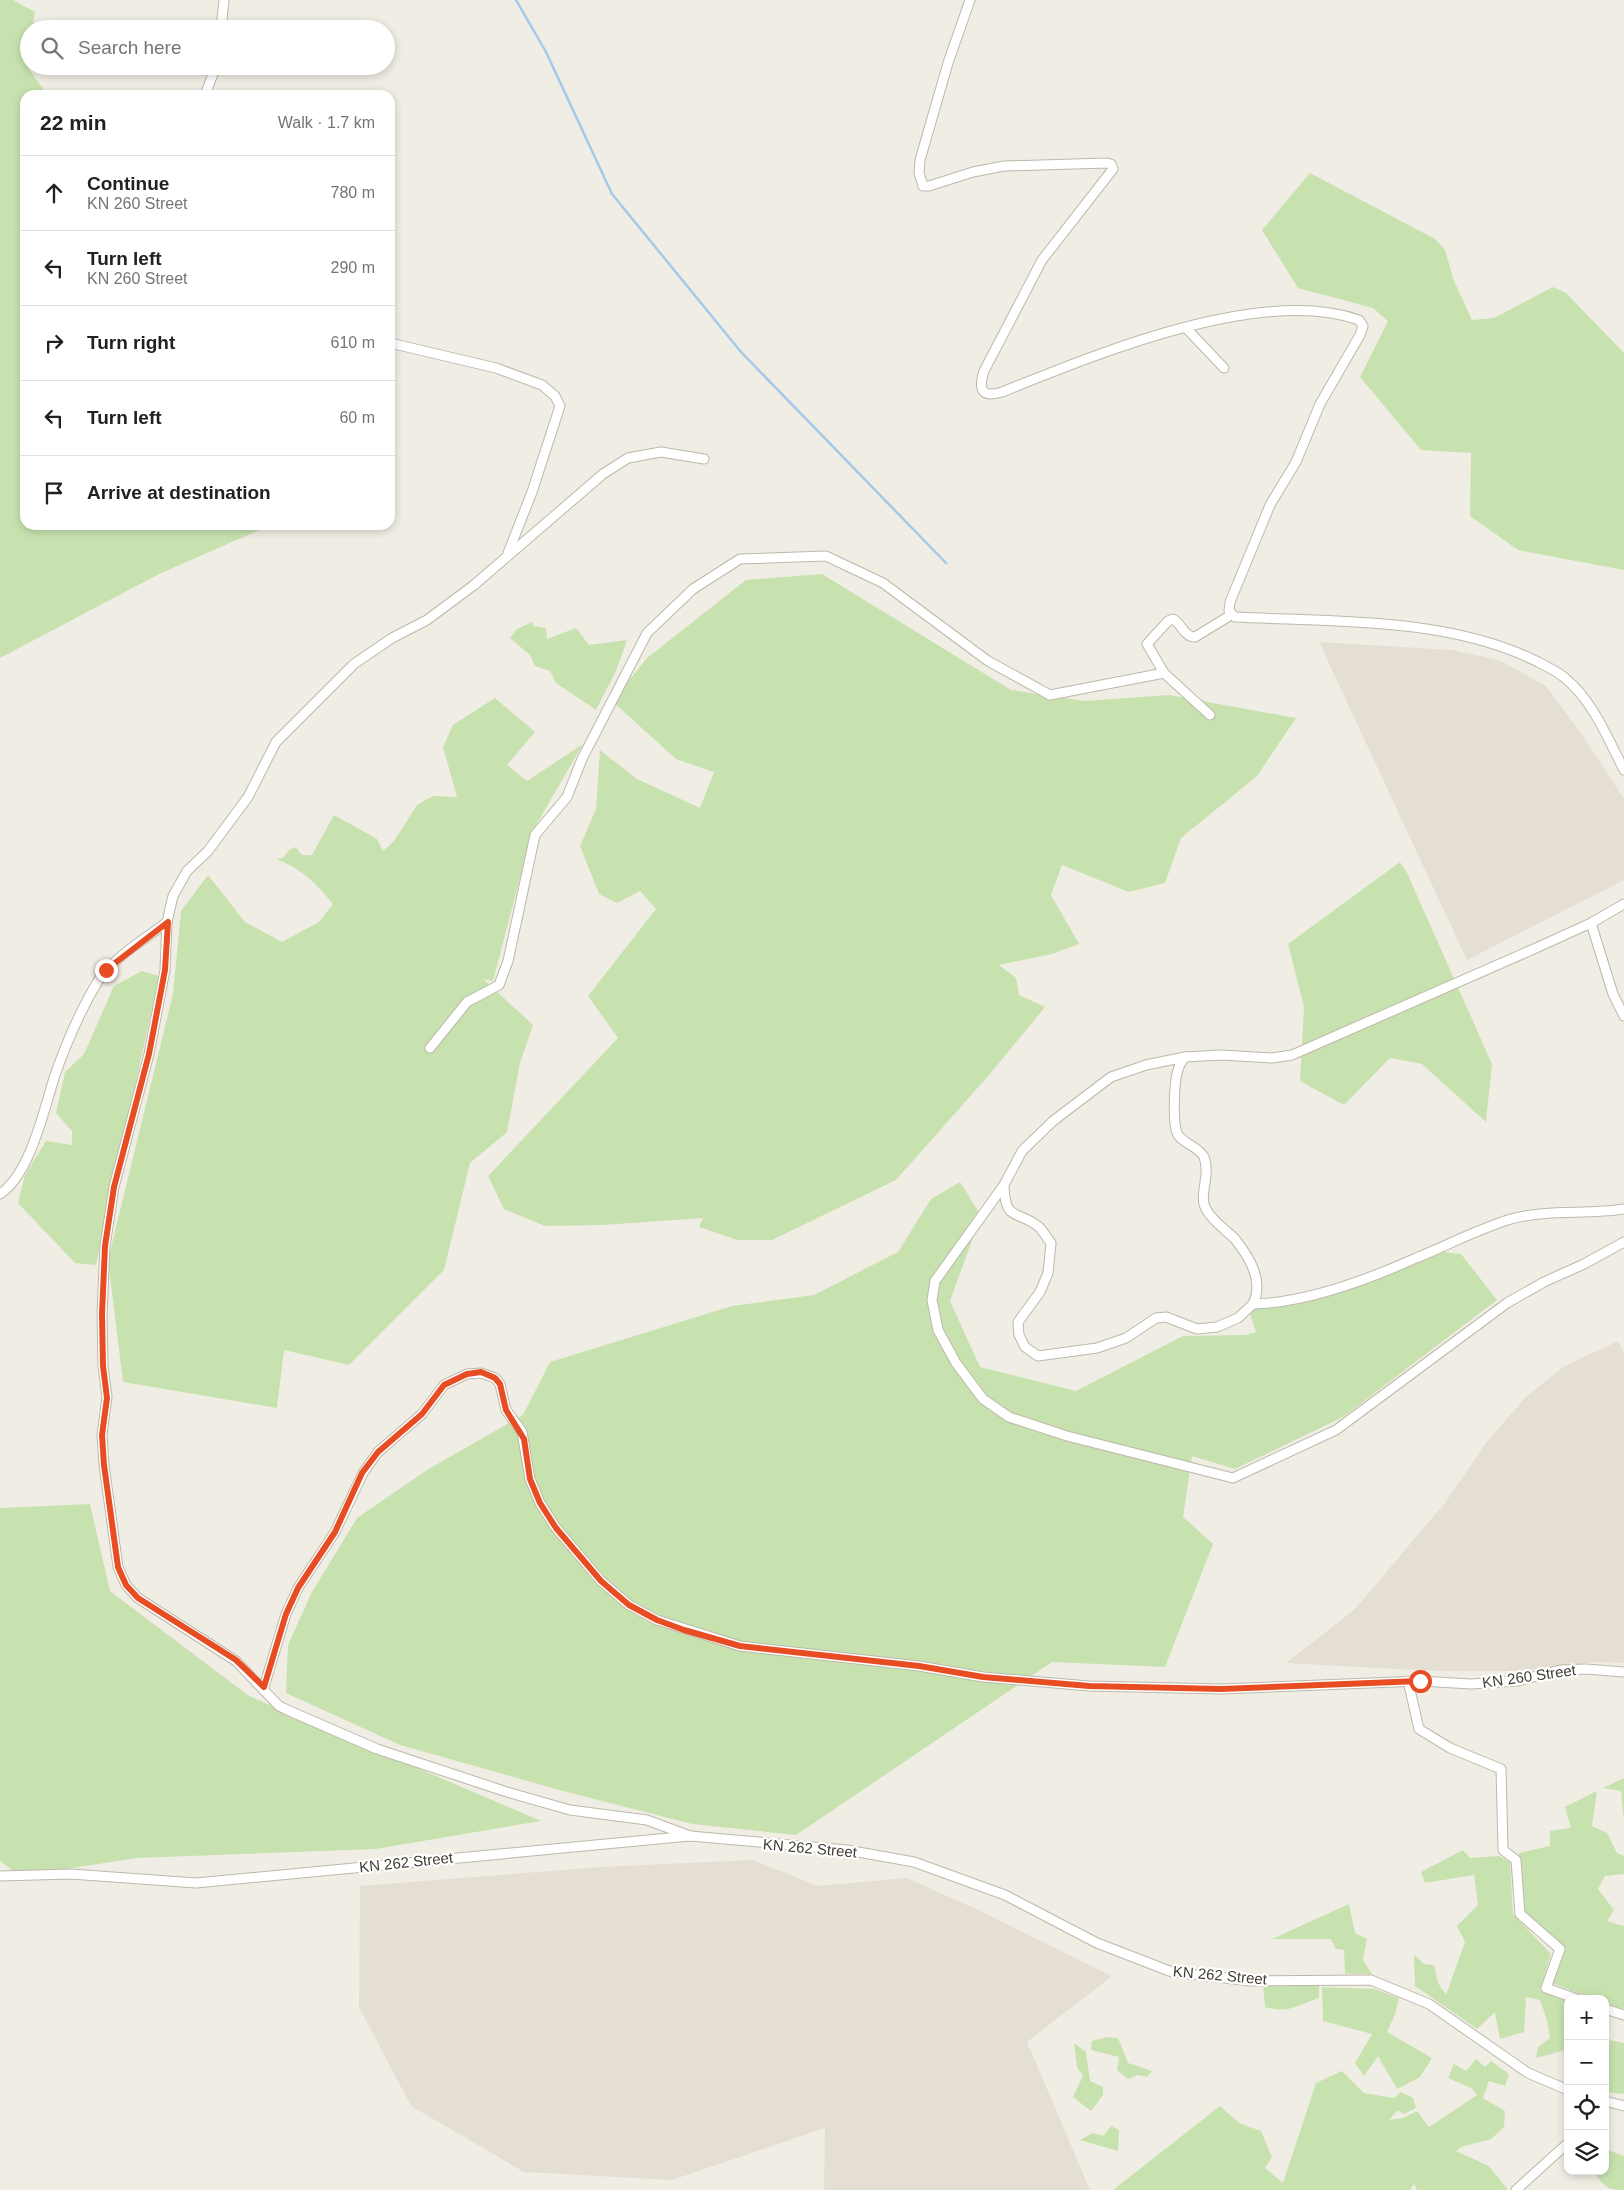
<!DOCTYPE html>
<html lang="en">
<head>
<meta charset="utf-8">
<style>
  body { margin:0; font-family:Arial,sans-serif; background:#f2f2f2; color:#202124 }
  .controls { position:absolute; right:15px; bottom:15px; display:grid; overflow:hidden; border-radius:10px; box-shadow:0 2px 8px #0003 }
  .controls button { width:45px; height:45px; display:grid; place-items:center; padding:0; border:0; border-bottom:1px solid #e0e0e0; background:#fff; color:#202124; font:25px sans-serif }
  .stop { position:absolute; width:15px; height:15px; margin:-11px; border:4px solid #e84c23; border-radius:50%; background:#fff }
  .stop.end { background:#e84c23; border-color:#fff; box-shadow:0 1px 5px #0008 }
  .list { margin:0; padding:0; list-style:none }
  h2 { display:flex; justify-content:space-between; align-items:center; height:65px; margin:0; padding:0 20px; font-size:21px }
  h2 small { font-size:16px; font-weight:400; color:#757577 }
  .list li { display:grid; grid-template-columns:32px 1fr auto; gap:15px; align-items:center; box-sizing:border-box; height:75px; padding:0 20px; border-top:1px solid #e0e0e0 }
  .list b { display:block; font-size:19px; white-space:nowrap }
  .list p { margin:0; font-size:16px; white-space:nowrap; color:#757577 }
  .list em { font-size:16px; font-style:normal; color:#757577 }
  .icon { flex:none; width:28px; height:28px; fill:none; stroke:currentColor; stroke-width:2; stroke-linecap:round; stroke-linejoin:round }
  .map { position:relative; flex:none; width:1624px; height:2190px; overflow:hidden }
  .search { position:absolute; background:#fff; box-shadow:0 2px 8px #0003; left:20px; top:20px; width:375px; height:55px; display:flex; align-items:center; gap:12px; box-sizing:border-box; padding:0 18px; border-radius:28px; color:#757577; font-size:19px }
  .panel { position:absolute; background:#fff; box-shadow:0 2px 8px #0003; left:20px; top:90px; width:375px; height:440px; border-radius:15px }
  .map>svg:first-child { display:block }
  .residential { fill:#e4dfd2 }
  .green { fill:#c8e2af }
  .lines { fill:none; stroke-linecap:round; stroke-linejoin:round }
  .stream { stroke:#a4c9e9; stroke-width:2.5 }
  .minor-casing { stroke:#beb8aa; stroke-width:11 }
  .minor { stroke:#fff; stroke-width:9 }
  .route { stroke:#e84c23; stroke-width:6 }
  .labels { text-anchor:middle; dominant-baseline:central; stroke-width:4.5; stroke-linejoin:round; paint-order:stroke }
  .street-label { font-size:15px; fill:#423d34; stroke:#fff }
</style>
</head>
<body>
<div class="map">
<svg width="1624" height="2190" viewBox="0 0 1624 2190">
  <rect width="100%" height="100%" fill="#f0ede4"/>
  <g class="residential">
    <polygon points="1319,642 1452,650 1499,660 1546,686 1581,733 1624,799 1624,880 1467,960"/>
    <polygon points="1618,1341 1624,1353 1624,1663 1594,1662 1527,1671 1435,1671 1286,1663 1354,1610 1445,1503 1486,1443 1525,1398 1563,1367"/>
    <polygon points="753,1860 818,1886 907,1878 976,1909 1112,1976 1027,2042 1090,2190 824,2190 825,2128 672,2180 524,2172 411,2106 359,2007 360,1886 601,1867"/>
  </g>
  <g class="green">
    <polygon points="0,0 13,0 35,12 32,29 29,29 27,66 47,95 25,95 25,525 271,525 159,574 0,658"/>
    <polygon points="1310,173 1435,239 1445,250 1454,281 1472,320 1494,318 1553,287 1566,293 1624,353 1624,570 1518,550 1470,516 1471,453 1421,450 1360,377 1388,321 1373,308 1298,288 1262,230"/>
    <polygon points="822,574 1011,690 1085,701 1169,695 1296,718 1257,776 1181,838 1165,883 1129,892 1062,865 1051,895 1079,944 1052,954 999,965 1016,978 1019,995 1045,1007 989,1075 896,1180 772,1240 737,1240 699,1227 703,1218 603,1225 545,1226 504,1209 488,1176 618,1038 588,996 656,909 640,891 617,903 599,894 580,846 596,809 600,750 637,779 700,808 714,772 676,759 612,701 647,658 746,580"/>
    <polygon points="532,622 534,626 546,628 547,639 576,628 589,645 627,640 616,671 596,710 556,683 550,671 535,666 530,655 510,638 517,629"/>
    <path d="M495,698L535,732L507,765L527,781L583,744L532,832L493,981L483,979L533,1025L520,1063L507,1132L470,1163L444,1270L349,1365L284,1350L277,1408L123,1382L108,1260L173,994L181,911L208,875L245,922L282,942L319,922L333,904C317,884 301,868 276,859L283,858L289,850L296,847C300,855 303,856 312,855L334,815L377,839L383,851L394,841L417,805L433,796L457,797L443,747L453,725Z"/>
    <polygon points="1400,862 1407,873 1492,1064 1486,1122 1422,1064 1390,1058 1344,1105 1300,1081 1304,1007 1288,944"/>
    <polygon points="142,971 159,976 96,1265 75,1263 18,1203 25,1175 46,1141 72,1145 72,1131 56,1113 65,1072 84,1054 114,986"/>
    <polygon points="960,1182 981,1216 950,1301 980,1367 1076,1391 1183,1336 1246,1335 1256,1332 1248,1308 1293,1305 1443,1252 1461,1254 1497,1300 1343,1417 1235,1469 1192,1456 1183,1517 1213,1544 1165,1667 1052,1662 796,1835 692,1824 563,1791 400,1745 286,1693 288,1645 311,1594 357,1518 427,1470 523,1415 550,1362 732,1306 814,1295 898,1252 931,1199"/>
    <polygon points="90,1504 110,1591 249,1696 541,1821 375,1849 137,1858 20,1876 0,1861 0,1508"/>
    <polygon points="1624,1778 1624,1821 1621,1791 1603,1788"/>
    <polygon points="1597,1791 1592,1826 1607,1833 1617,1853 1624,1856 1624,1874 1605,1876 1598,1889 1614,1910 1607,1921 1624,1926 1624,2009 1605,2003 1605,1999 1594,1999 1549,1982 1566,1949 1525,1912 1519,1853 1550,1846 1550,1831 1571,1828 1565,1807"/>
    <polygon points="1463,1850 1470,1858 1499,1856 1510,1862 1513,1914 1551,1954 1540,1990 1568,2002 1565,2050 1536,2058 1538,2047 1550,2038 1547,2020 1540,2000 1526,1997 1524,2032 1500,2039 1495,2012 1477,2029 1415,1986 1414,1955 1424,1964 1434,1965 1438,1983 1446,1995 1465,1942 1457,1926 1478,1905 1474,1875 1425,1883 1421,1872"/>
    <polygon points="1349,1904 1355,1933 1367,1939 1363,1960 1372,1974 1345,1974 1344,1950 1336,1949 1331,1939 1272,1939"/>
    <path d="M1319,1983V1998C1297,2005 1289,2014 1265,2007L1263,1985Z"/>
    <polygon points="1322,1987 1375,1989 1399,1998 1395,2014 1387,2032 1432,2058 1420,2077 1397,2089 1378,2056 1364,2076 1355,2063 1372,2034 1323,2021"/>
    <polygon points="1108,2037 1118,2038 1128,2063 1152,2071 1147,2077 1138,2075 1128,2079 1117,2070 1119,2057 1091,2050 1092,2041"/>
    <polygon points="1610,2040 1624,2043 1624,2094 1605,2092 1605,2056"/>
    <polygon points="1074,2043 1086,2052 1090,2081 1103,2087 1103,2095 1091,2111 1073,2097 1083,2076 1077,2067"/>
    <polygon points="1476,2059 1485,2067 1491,2061 1509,2074 1505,2086 1489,2081 1483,2098 1505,2111 1504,2127 1491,2139 1461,2147 1456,2151 1489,2166 1508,2190 1417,2190 1414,2184 1410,2190 1113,2190 1220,2106 1239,2123 1261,2131 1272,2157 1265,2168 1283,2183 1316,2083 1342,2071 1364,2093 1394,2098 1401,2092 1413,2098 1416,2108 1404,2114 1398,2110 1389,2120 1403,2118 1417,2111 1429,2127 1477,2095 1471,2088 1448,2078 1454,2064 1466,2071"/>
    <polygon points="1111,2126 1119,2130 1118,2151 1080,2140 1093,2133 1103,2136"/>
    <path d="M1605,2149L1624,2156V2190C1606,2190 1603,2186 1594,2171H1605Z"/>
  </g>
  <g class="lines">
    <polyline class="stream" points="516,0 546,52 612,194 741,352 946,563"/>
    <g class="minor-casing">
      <g id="minor">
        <path d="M970,0L948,63L920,160L919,173L923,186H929L973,172L1004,166L1107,163L1111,164L1113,169L1042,260L984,371C978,390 982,398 1002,392C1095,355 1260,285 1359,320L1363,326L1360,335L1320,404L1296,462L1270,505L1230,602L1229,611L1235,617C1333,622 1447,617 1536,661C1546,666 1557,671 1565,678C1593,701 1608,739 1624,770"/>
        <polyline points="221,29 224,0"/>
        <polyline points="205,95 216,66"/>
        <polyline points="1186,328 1224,368"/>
        <polyline points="390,343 496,368 542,385 555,396 560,406 532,492 508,553"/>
        <path d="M1164,673L1147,644L1168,621L1173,619C1182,624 1184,637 1195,637L1231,615"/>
        <polyline points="1624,904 1591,923 1536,948 1292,1055 1272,1058 1222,1055 1185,1057 1146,1065 1111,1077 1053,1121 1022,1151 1004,1185 935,1281 932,1300 938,1330 956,1363 983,1399 1009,1417 1067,1436 1233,1478 1336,1430 1507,1303 1544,1282 1584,1264 1624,1242"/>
        <polyline points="1591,923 1613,994 1624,1016"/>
        <polyline points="430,1048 467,1002 499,985 508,961 535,835 567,797 582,759 647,633 693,589 740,559 826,556 883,583 988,661 1050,695 1164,673 1210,715"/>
        <path d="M1185,1057C1183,1060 1180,1063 1179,1067C1174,1078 1172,1124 1178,1135C1184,1144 1199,1147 1204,1157C1211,1177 1198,1195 1206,1209C1212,1221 1226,1230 1235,1239C1250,1258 1264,1281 1253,1304"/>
        <path d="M1004,1185C1005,1223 1017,1209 1039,1227C1043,1231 1047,1238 1051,1243L1048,1273L1040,1292L1018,1322L1019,1335L1025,1347L1038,1356L1097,1348L1126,1338L1156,1318L1166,1317L1197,1329L1217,1327L1238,1318L1253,1304C1306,1303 1367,1280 1416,1258C1448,1245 1478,1229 1511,1219C1547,1209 1587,1215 1624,1209"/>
        <path d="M0,1194C31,1173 44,1109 55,1075C66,1044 81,1009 98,981C114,957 144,940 167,922"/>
        <polyline points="1408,1681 1419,1729 1450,1748 1501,1769 1503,1850 1516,1860 1520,1914 1560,1949 1546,1988 1577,1999"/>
        <polyline points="264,1687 286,1614 298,1588 335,1532 363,1473 378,1452 422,1414 444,1385 467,1374 481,1373 495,1378 500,1384 506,1410 522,1432 530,1479 540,1503 556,1528 601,1581 629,1605 657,1620 740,1646 919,1666 983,1677 1089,1686 1221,1689 1420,1681 1471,1684 1518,1681 1560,1670 1586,1669 1624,1672"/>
        <polyline points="690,1836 647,1820 570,1810 507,1792 377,1749 292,1712 279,1706 236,1661 138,1598 126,1585 118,1567 104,1465 102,1435 107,1397 103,1366 102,1314 105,1246 114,1187 149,1054 165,970 167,922 173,896 187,871 208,851 248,797 276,742 354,664 392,638 427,620 474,585 603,474 628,458 661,452 704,459"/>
        <polyline points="0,1876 71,1874 196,1883 690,1836 847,1850 914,1862 1005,1895 1097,1943 1172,1972 1251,1981 1371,1980 1429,2004 1528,2073 1568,2090"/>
        <polyline points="1605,2009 1624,2015"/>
        <polyline points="1605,2101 1624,2106"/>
        <polyline points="1516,2190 1568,2143"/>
      </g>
    </g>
    <use href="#minor" class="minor"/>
  </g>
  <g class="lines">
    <polyline class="route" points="106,970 168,922 165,970 149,1054 114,1187 105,1246 102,1314 103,1366 107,1398 102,1435 104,1465 118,1567 126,1585 138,1598 236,1660 264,1687 286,1614 298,1588 335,1532 362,1473 378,1452 422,1414 444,1385 467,1374 481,1372 495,1378 500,1384 506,1410 524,1439 530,1479 540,1503 556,1528 601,1581 629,1605 657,1620 684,1630 740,1646 919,1666 983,1677 1089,1686 1221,1689 1420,1681"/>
  </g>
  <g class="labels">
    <g class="street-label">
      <text transform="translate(1529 1676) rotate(-8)">KN 260 Street</text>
      <text transform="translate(810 1848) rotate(5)">KN 262 Street</text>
      <text transform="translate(406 1862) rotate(-6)">KN 262 Street</text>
      <text transform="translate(1220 1975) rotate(5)">KN 262 Street</text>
    </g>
  </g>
</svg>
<div class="controls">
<button>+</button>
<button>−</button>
<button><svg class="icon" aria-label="locate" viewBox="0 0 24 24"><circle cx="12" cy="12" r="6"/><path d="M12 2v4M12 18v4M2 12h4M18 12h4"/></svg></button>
<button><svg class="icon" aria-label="layers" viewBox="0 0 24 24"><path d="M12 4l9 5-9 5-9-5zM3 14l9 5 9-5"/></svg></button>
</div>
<div class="stop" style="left:1420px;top:1681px"></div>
<div class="stop end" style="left:106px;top:970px"></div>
<div class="search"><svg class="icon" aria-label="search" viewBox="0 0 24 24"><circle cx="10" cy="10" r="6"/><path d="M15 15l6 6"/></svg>Search here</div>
<section class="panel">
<h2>22 min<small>Walk · 1.7 km</small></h2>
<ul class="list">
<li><svg class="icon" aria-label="ahead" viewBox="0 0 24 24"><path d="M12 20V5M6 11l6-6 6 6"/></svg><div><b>Continue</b><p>KN 260 Street</p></div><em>780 m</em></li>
<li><svg class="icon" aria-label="left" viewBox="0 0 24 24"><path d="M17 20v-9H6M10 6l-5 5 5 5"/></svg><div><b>Turn left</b><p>KN 260 Street</p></div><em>290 m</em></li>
<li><svg class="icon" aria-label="right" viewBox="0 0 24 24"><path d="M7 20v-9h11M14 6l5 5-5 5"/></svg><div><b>Turn right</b></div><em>610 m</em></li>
<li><svg class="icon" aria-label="left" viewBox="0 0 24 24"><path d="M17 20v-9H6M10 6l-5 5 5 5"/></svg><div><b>Turn left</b></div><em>60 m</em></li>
<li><svg class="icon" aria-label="arrive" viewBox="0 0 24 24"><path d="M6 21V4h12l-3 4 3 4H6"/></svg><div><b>Arrive at destination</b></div></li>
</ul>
</section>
</div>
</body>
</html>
